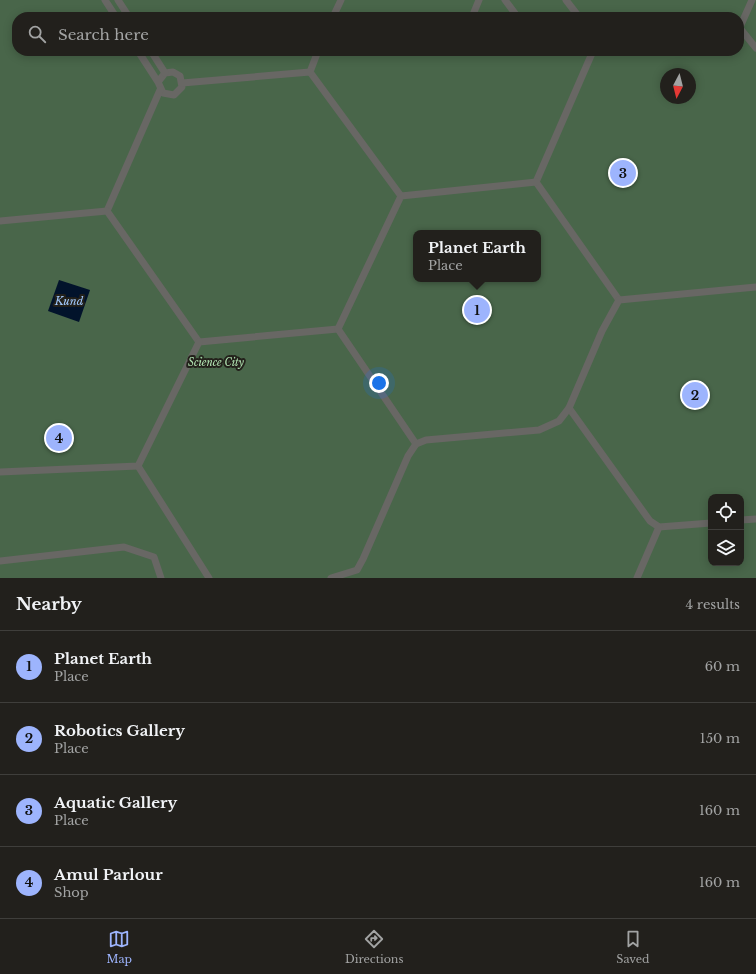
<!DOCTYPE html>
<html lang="en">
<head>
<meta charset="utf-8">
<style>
  body { margin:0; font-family:"Libre Baskerville",serif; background:#2a2825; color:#f1f3f6 }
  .controls { position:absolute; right:12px; bottom:12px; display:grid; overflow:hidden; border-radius:8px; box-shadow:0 2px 10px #0003 }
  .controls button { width:36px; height:36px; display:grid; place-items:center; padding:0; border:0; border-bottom:1px solid #3f3e3b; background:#22201c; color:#f1f3f6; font:20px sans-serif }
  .compass { position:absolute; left:660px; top:68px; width:36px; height:36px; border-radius:50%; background:#22201c; box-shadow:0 2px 10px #0003; rotate:187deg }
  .you { position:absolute; left:379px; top:383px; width:14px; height:14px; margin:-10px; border:3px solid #fff; border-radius:50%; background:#1a73e8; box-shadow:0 0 0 6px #1a73e833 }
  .badge { display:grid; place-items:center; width:26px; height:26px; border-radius:50%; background:#9db4fd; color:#111; font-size:13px; font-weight:700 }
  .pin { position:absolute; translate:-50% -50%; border:2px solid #fff; box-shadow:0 1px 4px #0006 }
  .popup { position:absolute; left:413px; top:230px; width:128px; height:52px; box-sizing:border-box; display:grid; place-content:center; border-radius:8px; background:#22201c; filter:drop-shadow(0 1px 3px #0005); font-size:13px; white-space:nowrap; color:#a2a3a3 }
  .popup b { font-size:15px; color:#f1f3f6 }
  .popup::after { content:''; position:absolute; left:50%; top:100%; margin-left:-8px; border:8px solid transparent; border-top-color:#22201c }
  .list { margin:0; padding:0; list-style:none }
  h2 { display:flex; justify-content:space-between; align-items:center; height:52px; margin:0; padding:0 16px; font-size:17px }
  h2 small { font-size:13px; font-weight:400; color:#a2a3a3 }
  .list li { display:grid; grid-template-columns:26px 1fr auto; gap:12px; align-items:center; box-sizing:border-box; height:72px; padding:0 16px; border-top:1px solid #3f3e3b }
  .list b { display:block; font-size:15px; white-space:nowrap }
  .list p { margin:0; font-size:13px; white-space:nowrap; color:#a2a3a3 }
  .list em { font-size:13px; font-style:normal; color:#a2a3a3 }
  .icon { flex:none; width:22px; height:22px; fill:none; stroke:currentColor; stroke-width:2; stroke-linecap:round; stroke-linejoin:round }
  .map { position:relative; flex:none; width:756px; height:578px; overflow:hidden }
  .search { position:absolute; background:#22201c; box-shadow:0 2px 10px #0003; left:12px; right:12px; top:12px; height:44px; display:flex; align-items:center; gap:10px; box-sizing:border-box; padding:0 14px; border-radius:16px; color:#a2a3a3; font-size:15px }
  .sheet { height:340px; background:#22201c }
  nav { display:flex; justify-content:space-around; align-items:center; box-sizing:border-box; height:56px; border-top:1px solid #3f3e3b; background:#22201c; font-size:11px; color:#a2a3a3 }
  nav a { display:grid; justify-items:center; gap:2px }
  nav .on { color:#9db4fd }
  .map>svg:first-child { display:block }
  .forest { fill:#49664a; fill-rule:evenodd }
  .water { fill:#02132b }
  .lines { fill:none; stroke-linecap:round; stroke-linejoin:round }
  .lane { stroke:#686764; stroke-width:7 }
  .labels { text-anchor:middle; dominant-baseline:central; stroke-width:4; stroke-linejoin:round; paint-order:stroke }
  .park-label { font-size:10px; font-style:italic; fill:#b3e6b4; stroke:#23211b }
  .water-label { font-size:11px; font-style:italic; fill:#a1c8fc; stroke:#23211b }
</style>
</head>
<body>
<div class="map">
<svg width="756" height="578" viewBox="0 0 756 578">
  <rect width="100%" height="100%" fill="#2d2b25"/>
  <path class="forest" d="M0,0H756V578H0ZM17,17H739V51H17ZM666,74H690V98H666ZM416,233H538V279H416ZM711,497H741V563H711Z"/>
  <polygon class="water" points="59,280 90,290 79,322 48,311"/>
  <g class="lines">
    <g class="lane">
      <polyline points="105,0 116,17"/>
      <polyline points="118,0 129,17"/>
      <polyline points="505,0 517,16"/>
      <polyline points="566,0 579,17"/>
      <polyline points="333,17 341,0"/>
      <polyline points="472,17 479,0"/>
      <polyline points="739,27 756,48"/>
      <polyline points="740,27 752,0"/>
      <polyline points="138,51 158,82 163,93 174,95 182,87 180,76 173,72 165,73 158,82"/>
      <polyline points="151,51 165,73"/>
      <polyline points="318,51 310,72 401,196"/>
      <polyline points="593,51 536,182 619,300"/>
      <polyline points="182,83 310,72"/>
      <polyline points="107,211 160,90"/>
      <polyline points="0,221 107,211 199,342"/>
      <polyline points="619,300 756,287"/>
      <polyline points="199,342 338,329"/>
      <polyline points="569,408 650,521 659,527 711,523"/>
      <polyline points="416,444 338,329 401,196 536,182"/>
      <polyline points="138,466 209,578"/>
      <polyline points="0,472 138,466 199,342"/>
      <polyline points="741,520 756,519"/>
      <polyline points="0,561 124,547 154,557 161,578"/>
      <polyline points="331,578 357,570 363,559 408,456 416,444 426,440 539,430 559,421 569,408 602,331 619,300"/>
      <polyline points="637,578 659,527"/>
    </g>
  </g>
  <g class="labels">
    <g class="park-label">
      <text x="216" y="362">Science City</text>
    </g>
    <g class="water-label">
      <text x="69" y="301">Kund</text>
    </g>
  </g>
</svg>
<div class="controls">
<button><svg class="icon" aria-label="locate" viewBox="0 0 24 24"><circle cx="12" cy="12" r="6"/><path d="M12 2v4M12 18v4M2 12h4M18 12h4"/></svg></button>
<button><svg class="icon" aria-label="layers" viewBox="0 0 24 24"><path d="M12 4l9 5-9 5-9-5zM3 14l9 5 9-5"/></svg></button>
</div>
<svg class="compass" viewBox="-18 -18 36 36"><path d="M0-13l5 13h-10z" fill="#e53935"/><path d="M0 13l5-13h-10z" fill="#a2a3a3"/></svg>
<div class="you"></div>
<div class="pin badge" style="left:477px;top:310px">1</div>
<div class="popup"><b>Planet Earth</b>Place</div>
<div class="pin badge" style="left:695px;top:395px">2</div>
<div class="pin badge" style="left:623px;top:173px">3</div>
<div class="pin badge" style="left:59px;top:438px">4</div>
<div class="search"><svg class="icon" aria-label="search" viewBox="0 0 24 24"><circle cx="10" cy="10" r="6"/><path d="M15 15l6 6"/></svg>Search here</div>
</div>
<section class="sheet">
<h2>Nearby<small>4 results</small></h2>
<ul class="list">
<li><span class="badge">1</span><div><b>Planet Earth</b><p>Place</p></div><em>60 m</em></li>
<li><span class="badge">2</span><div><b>Robotics Gallery</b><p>Place</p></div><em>150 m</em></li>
<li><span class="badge">3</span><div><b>Aquatic Gallery</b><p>Place</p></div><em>160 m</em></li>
<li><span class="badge">4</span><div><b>Amul Parlour</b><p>Shop</p></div><em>160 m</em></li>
</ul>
</section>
<nav>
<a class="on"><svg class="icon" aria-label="map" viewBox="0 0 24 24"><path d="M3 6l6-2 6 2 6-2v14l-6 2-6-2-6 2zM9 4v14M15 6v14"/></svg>Map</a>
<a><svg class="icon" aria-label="directions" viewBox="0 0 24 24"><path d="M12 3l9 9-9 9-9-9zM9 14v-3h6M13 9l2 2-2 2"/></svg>Directions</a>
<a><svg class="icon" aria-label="saved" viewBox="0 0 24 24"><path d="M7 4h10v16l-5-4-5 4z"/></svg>Saved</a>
</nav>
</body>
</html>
